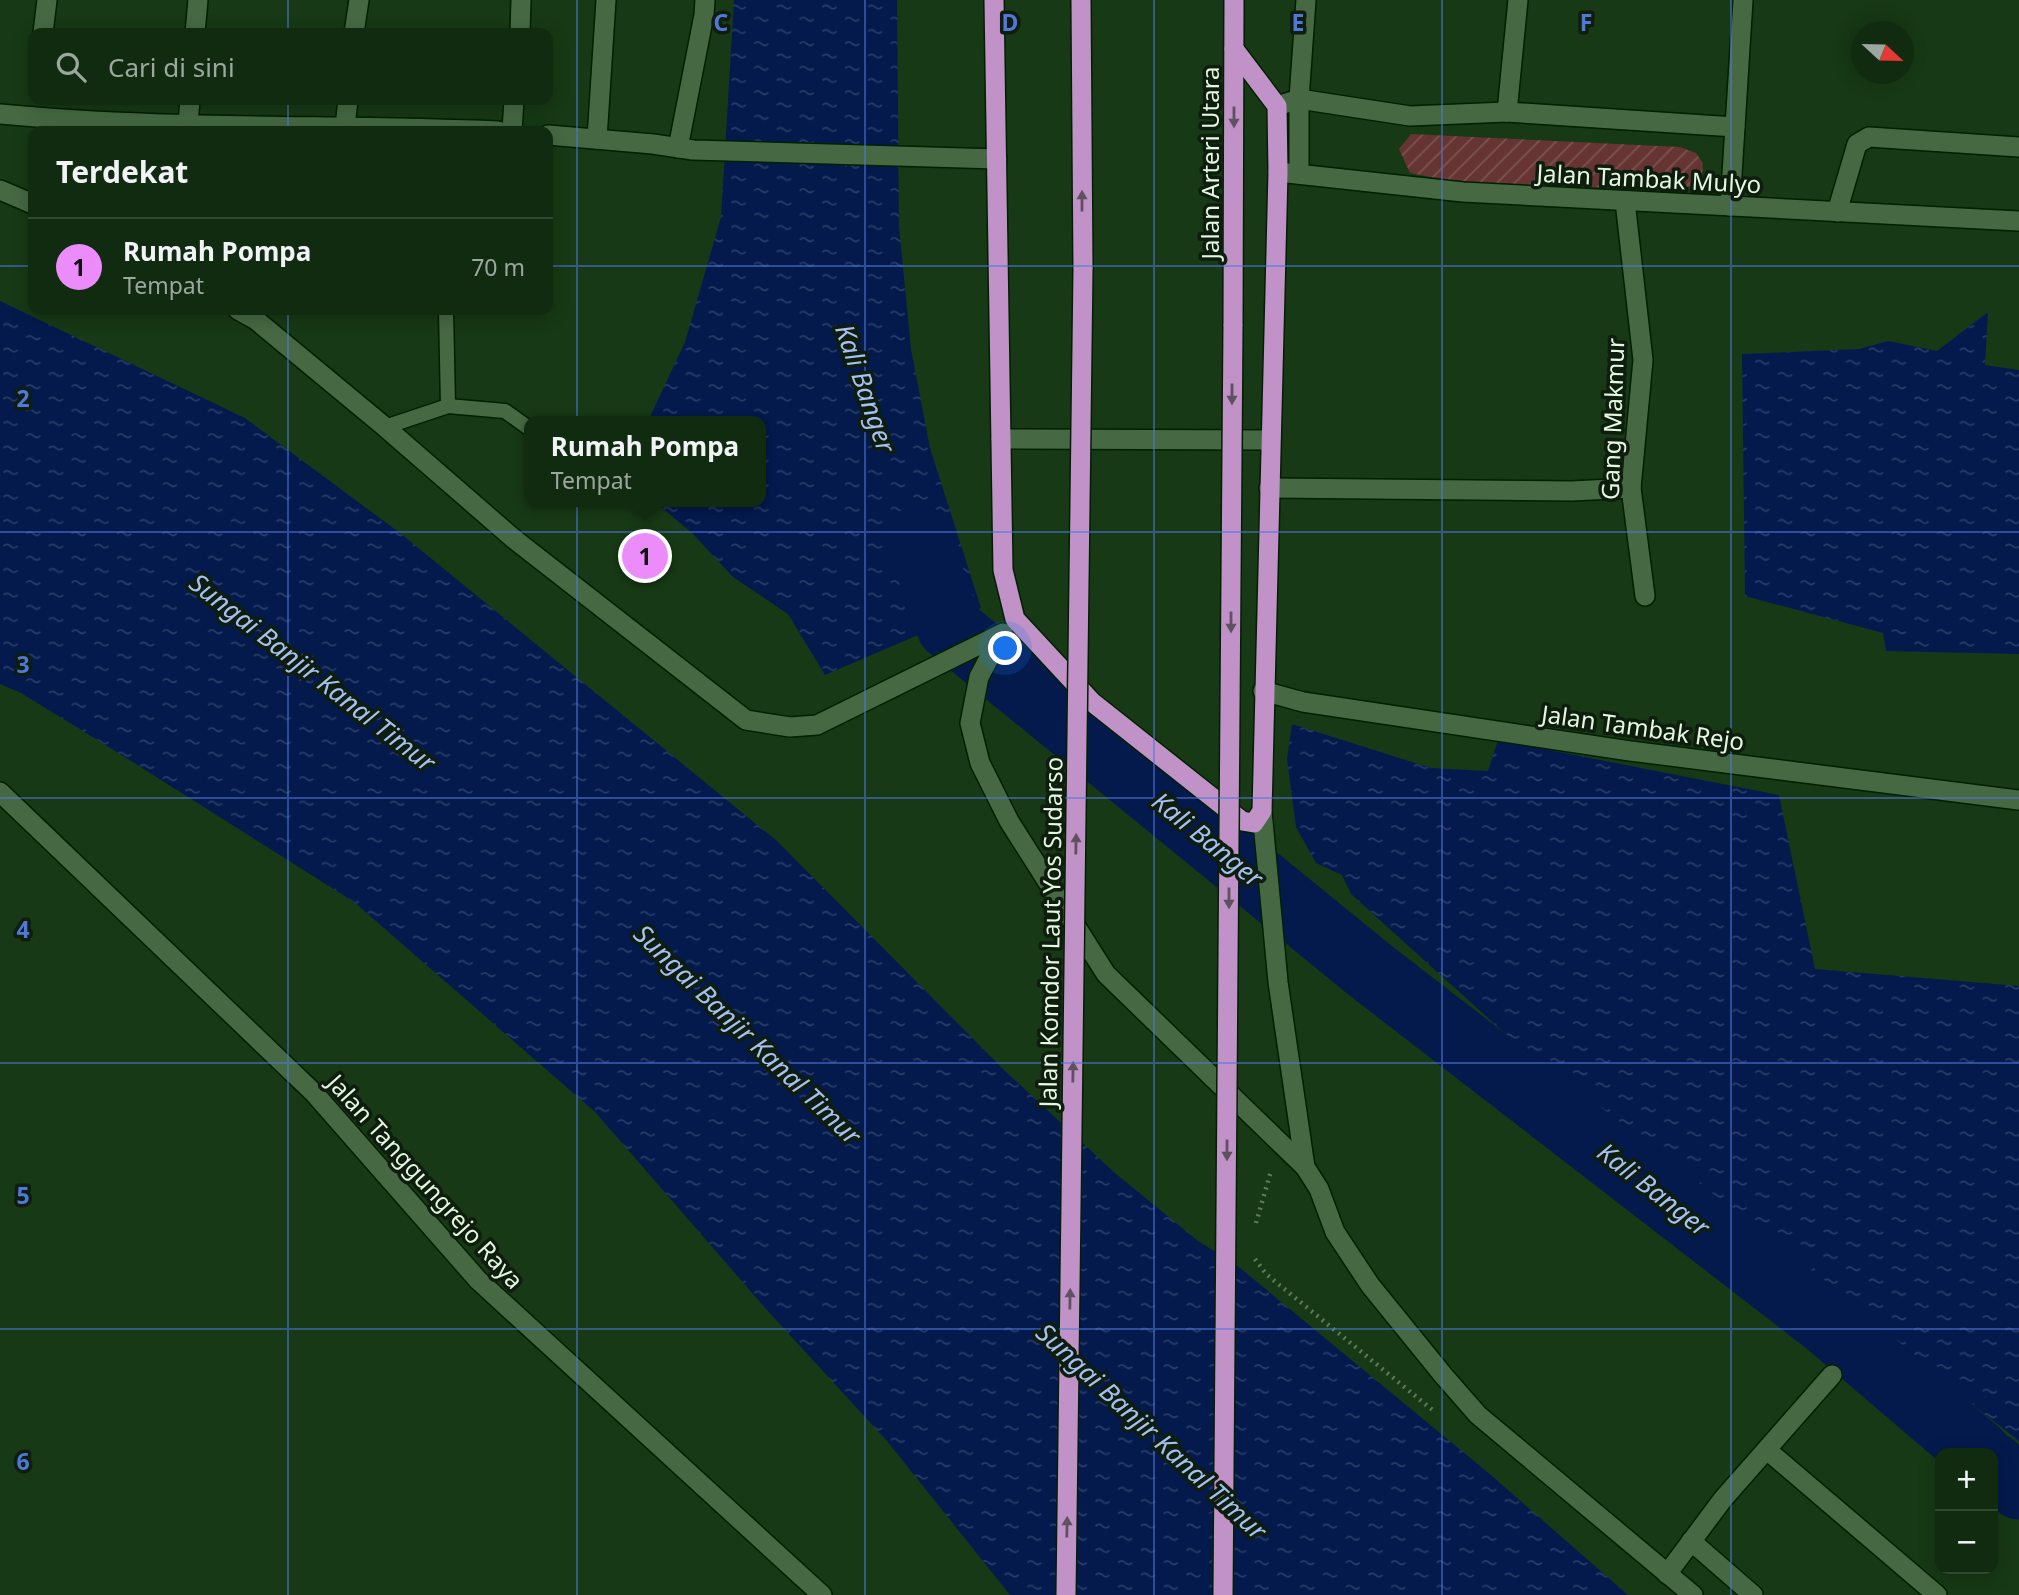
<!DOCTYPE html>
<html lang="id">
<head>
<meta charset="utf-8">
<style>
  body { margin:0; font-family:"Noto Sans",sans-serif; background:#1e371e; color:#f1f3f6 }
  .controls { position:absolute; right:21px; bottom:21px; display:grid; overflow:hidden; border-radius:14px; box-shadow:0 4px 18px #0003 }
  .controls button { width:63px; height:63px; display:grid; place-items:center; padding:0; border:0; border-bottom:2px solid #304730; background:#112b10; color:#f1f3f6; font:35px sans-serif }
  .compass { position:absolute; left:1851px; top:21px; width:63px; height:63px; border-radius:50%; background:#112b10; box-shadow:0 4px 18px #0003; rotate:112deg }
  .you { position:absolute; left:1006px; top:649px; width:24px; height:24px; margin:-18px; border:5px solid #fff; border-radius:50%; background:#1a73e8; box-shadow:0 0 0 10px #1a73e833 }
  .badge { display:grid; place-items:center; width:46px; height:46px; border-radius:50%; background:#ec8cfa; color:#111; font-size:23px; font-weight:700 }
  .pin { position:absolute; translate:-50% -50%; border:4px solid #fff; box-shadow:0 2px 7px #0006 }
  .popup { position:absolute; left:524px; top:416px; width:242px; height:91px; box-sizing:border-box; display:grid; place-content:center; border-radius:14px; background:#112b10; filter:drop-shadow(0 2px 5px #0005); font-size:23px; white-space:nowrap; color:#9ca79f }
  .popup b { font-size:26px; color:#f1f3f6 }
  .popup::after { content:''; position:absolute; left:50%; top:100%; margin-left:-14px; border:14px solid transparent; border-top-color:#112b10 }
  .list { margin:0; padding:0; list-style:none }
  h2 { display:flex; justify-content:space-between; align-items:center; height:91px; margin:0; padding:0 28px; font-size:30px }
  h2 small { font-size:23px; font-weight:400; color:#9ca79f }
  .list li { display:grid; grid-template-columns:46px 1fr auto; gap:21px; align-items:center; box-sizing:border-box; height:98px; padding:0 28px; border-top:2px solid #304730 }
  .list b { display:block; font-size:26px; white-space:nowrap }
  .list p { margin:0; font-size:23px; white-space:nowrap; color:#9ca79f }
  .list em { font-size:23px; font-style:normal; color:#9ca79f }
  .icon { flex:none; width:38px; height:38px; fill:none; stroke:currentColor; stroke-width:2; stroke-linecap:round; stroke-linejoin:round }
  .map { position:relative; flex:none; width:2019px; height:1595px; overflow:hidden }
  .search { position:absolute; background:#112b10; box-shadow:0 4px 18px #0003; left:28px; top:28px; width:525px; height:77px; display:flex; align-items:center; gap:18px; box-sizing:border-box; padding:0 24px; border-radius:14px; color:#9ca79f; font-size:26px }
  .panel { position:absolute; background:#112b10; box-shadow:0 4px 18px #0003; left:28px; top:126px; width:525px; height:189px; border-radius:14px }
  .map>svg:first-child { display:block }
  .garden { fill:url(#garden-furrows) }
  .water { fill:url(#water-ripples) }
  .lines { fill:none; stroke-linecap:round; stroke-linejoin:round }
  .river { stroke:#041a4d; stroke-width:65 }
  .service-casing { stroke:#002000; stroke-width:17 }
  .minor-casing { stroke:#002000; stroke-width:22 }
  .trunk-casing { stroke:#002000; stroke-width:22 }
  .path { stroke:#5d7a5b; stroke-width:4.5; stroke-dasharray:2 5; stroke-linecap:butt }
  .service { stroke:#466943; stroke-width:14 }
  .minor { stroke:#466943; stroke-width:19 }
  .trunk { stroke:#c092c7; stroke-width:19 }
  .trunk-bridge-casing { stroke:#002000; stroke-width:22; stroke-linecap:butt }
  .trunk-bridge { stroke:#c092c7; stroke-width:19 }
  .oneway { fill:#5e5261 }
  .grid { fill:none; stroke:#4f78da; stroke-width:2; stroke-opacity:0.55 }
  .labels { text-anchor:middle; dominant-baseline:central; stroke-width:7; stroke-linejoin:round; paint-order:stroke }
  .street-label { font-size:24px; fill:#e4f8e1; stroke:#0e1d0d }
  .water-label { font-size:26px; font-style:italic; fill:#a5c0f2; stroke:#0e1d0d }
  .grid-label { font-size:23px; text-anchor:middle; font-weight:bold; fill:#4f78da; stroke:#0e1d0d; stroke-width:7; stroke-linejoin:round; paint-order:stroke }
</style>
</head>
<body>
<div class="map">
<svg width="2019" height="1595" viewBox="0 0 2019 1595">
  <defs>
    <pattern id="garden-furrows" width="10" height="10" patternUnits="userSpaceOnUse" patternTransform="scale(1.75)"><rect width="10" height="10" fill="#663533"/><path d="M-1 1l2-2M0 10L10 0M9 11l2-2" fill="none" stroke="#7c5350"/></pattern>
    <pattern id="water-ripples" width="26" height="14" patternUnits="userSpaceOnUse" patternTransform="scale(1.75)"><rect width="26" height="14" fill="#041a4d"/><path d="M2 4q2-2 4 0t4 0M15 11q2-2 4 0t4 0" fill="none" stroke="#283c66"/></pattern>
  </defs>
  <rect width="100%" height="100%" fill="#173915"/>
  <path class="garden" d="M1411,134L1680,147L1696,153L1703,163L1702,175L1694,187C1604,186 1498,192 1410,173L1399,149Z"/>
  <g class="water">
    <polygon points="734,0 897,0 899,227 911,349 930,448 981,608 825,675 788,614 733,577 692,533 655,502 760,502 760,421 648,421 685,342 721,217"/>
    <polygon points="0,301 245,418 400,533 777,841 1003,1069 1115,1173 1198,1241 1234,1263 1491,1475 1628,1595 1010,1595 887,1441 766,1309 595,1112 354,902 104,744 21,693 0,684"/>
    <polygon points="1988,312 1985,365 2019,370 2019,654 1886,651 1883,633 1745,596 1742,354 1859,349 1888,341 1937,351"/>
    <polygon points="1292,724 1431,768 1488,771 1498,740 1779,795 1815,969 2019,986 2019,1441 1712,1200 1572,1094 1351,894 1342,875 1316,863 1296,827 1287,759"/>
  </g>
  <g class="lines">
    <g class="river">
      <polyline points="918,538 949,627 1371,971 1828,1324 1979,1453"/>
      <polyline points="1993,1465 2019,1487"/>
    </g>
    <g class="service-casing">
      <g id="service">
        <polyline points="446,310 448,406"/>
        <polyline points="385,427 448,406 505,411 530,429"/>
      </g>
    </g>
    <g class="minor-casing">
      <g id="minor">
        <polyline points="43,33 47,0"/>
        <polyline points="195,33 198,0"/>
        <polyline points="354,33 359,0"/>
        <polyline points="520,33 521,0"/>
        <polyline points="1277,106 1299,99 1410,116 1507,112 1735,127"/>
        <polyline points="1507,112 1518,0"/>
        <path d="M0,114C165,130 332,124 498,131"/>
        <polyline points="188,123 190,100"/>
        <polyline points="345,126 348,100"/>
        <polyline points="512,131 514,100"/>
        <polyline points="548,135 653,144 693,150 997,159"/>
        <polyline points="597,139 606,0"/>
        <polyline points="678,148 704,15 705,0"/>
        <polyline points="1278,172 1463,192 2019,221"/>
        <polyline points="1299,174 1299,99 1306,0"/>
        <polyline points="0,190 33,204"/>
        <polyline points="1625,201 1643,360 1631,488 1645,596"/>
        <polyline points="1730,206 1743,0"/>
        <polyline points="1837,212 1857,144 1869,137 2019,147"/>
        <polyline points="238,310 256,320 385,427 514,539 746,720 790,727 817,725 1003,633"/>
        <polyline points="1001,439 1270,440"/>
        <polyline points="1269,488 1572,491 1631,488"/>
        <polyline points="1000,637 979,677 970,723 980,763 1009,821 1106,974 1305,1167 1319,1189 1335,1232 1370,1285 1443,1375 1478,1415 1693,1595"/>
        <polyline points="1263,691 1303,702 1630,751 2019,800"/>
        <polyline points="0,792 314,1093 478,1280 822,1595"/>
        <polyline points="1262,811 1278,982 1305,1167"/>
        <polyline points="1767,1450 1937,1595"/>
        <polyline points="1691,1541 1753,1595"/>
        <polyline points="1667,1574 1723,1499 1832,1375"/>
      </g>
    </g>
    <g class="trunk-casing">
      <g id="trunk">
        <polyline points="994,0 1003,570 1015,619 1092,702 1242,821 1254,823 1262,811 1278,172 1277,106 1234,49"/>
        <polyline points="1081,0 1083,269"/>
        <polyline points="1233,326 1234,0"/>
      </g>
    </g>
    <g class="path">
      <polyline points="1256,1223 1271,1171"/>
      <polyline points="1255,1259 1266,1274 1435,1412"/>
    </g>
    <use href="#service" class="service"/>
    <use href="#minor" class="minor"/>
    <use href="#trunk" class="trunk"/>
    <g class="trunk-bridge-casing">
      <g id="trunk-bridge">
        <polyline points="1066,1595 1083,269"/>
        <polyline points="1223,1595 1233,326"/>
      </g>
    </g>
    <use href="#trunk-bridge" class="trunk-bridge"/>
  </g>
  <defs><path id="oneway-solid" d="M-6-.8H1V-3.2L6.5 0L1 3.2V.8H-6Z" transform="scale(1.75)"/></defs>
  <g class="oneway">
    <use href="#oneway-solid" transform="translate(1234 117) rotate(90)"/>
    <use href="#oneway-solid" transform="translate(1082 201) rotate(-90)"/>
    <use href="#oneway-solid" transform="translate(1232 394) rotate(90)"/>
    <use href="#oneway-solid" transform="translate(1231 622) rotate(90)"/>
    <use href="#oneway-solid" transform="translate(1076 844) rotate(-89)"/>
    <use href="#oneway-solid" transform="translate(1229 898) rotate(90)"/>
    <use href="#oneway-solid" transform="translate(1073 1072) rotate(-89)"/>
    <use href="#oneway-solid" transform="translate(1227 1150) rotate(90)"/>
    <use href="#oneway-solid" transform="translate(1070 1299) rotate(-89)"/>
    <use href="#oneway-solid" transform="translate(1067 1527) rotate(-89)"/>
  </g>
  <path class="grid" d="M288,0V33M577,0V1595M865,0V1595M1154,0V1595M1442,0V1595M1731,0V1595M288,100V131M0,266H33M548,266H2019M288,310V1595M0,532H2019M0,798H2019M0,1063H2019M0,1329H2019"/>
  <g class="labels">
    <g class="street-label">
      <text transform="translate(1209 163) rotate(-90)">Jalan Arteri Utara</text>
      <text transform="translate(1649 178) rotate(3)">Jalan Tambak Mulyo</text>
      <text transform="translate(1612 419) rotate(-88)">Gang Makmur</text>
      <text transform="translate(1643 727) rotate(8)">Jalan Tambak Rejo</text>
      <text transform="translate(1050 932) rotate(-89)">Jalan Komdor Laut Yos Sudarso</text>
      <text transform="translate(426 1181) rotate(48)">Jalan Tanggungrejo Raya</text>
    </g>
    <g class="water-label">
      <text transform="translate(866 388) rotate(71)">Kali Banger</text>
      <text transform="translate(313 672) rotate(38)">Sungai Banjir Kanal Timur</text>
      <text transform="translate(1208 839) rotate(39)">Kali Banger</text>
      <text transform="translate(748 1034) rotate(44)">Sungai Banjir Kanal Timur</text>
      <text transform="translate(1654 1189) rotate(38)">Kali Banger</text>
      <text transform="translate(1152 1431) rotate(43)">Sungai Banjir Kanal Timur</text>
    </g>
  </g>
  <g class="grid-label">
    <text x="721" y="31">C</text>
    <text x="1010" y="31">D</text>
    <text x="1298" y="31">E</text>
    <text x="1586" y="31">F</text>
    <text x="23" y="407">2</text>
    <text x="23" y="673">3</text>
    <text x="23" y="938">4</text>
    <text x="23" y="1204">5</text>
    <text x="23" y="1470">6</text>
  </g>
</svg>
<div class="controls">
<button>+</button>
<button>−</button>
</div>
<svg class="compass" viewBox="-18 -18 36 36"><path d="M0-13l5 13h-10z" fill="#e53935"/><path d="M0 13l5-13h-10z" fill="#9ca79f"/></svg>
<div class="you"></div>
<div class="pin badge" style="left:645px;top:556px">1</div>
<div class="popup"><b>Rumah Pompa</b>Tempat</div>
<div class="search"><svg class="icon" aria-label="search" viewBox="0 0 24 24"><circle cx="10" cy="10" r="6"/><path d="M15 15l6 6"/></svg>Cari di sini</div>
<section class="panel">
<h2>Terdekat<small></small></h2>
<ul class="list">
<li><span class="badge">1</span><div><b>Rumah Pompa</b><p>Tempat</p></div><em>70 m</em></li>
</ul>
</section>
</div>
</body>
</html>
